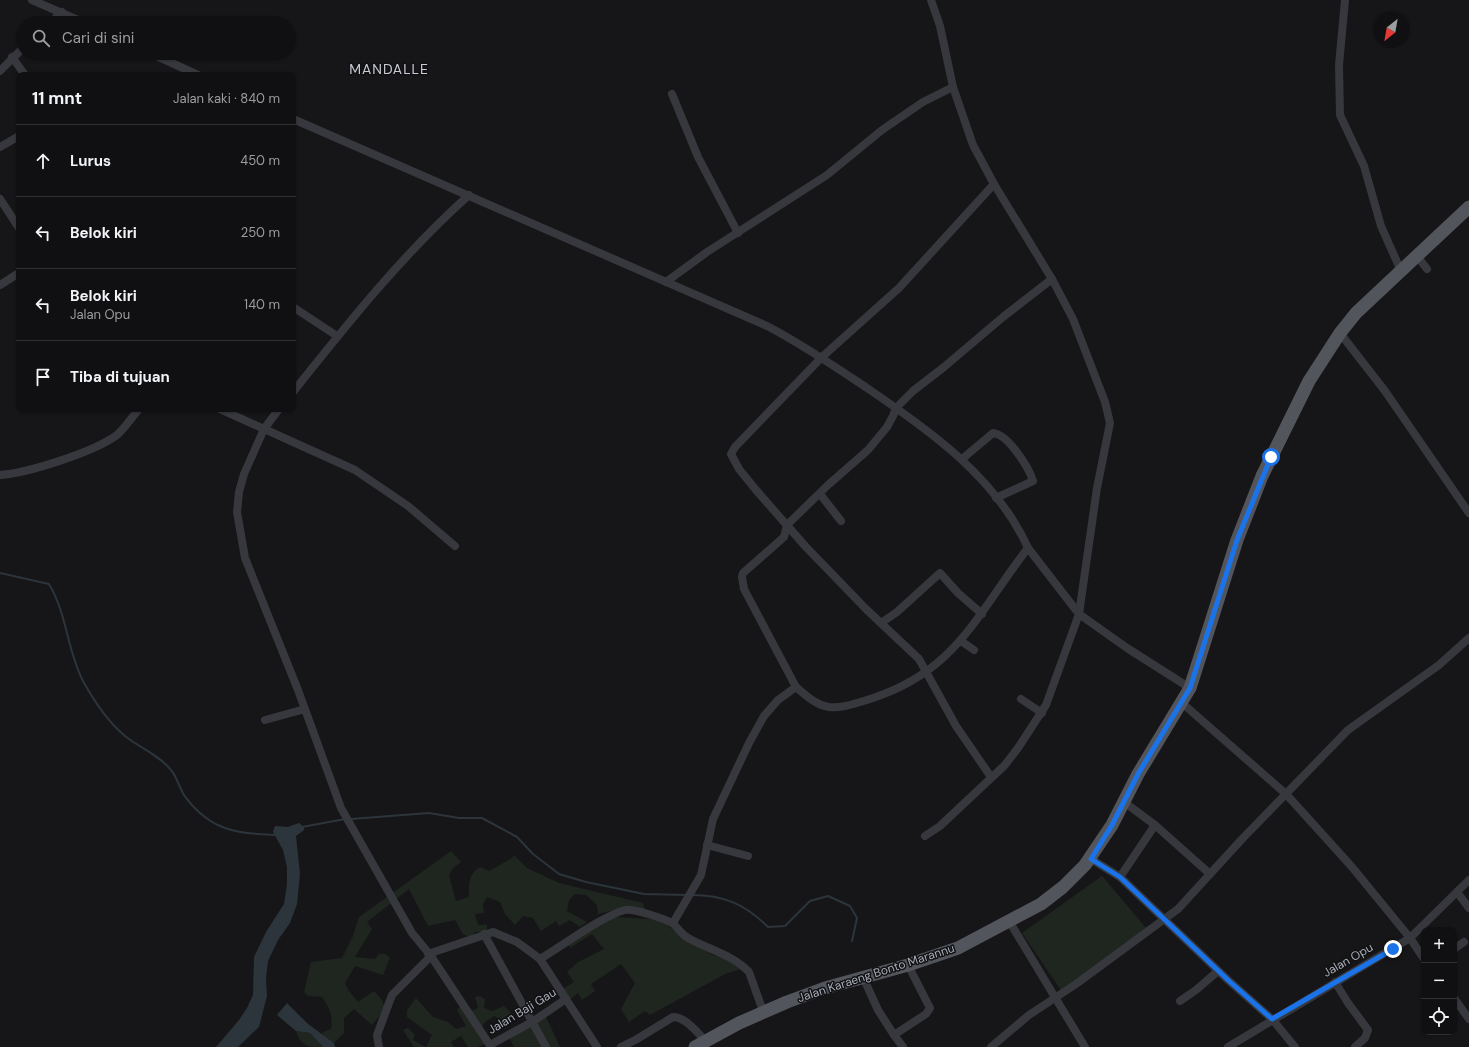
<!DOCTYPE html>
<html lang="id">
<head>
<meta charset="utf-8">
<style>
  body { margin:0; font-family:"DM Sans",sans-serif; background:#19191b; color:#f1f3f6 }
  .controls { position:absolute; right:12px; bottom:12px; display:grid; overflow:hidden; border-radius:8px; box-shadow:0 1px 3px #0004 }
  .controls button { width:36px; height:36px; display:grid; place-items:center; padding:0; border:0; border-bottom:1px solid #303032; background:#101012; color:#f1f3f6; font:20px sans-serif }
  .compass { position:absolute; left:1373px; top:12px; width:36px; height:36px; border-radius:50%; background:#101012; box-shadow:0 1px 3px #0004; rotate:211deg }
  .stop { position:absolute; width:12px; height:12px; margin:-9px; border:3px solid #1a73e8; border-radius:50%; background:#fff }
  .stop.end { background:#1a73e8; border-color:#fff; box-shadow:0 1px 4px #0008 }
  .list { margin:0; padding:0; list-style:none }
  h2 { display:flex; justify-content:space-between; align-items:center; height:52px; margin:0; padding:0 16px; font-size:17px }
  h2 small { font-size:13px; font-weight:400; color:#9c9d9f }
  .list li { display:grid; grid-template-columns:26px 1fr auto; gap:12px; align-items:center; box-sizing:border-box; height:72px; padding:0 16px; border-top:1px solid #303032 }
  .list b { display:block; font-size:15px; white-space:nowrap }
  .list p { margin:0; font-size:13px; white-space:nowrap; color:#9c9d9f }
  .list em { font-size:13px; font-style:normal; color:#9c9d9f }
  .icon { flex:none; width:22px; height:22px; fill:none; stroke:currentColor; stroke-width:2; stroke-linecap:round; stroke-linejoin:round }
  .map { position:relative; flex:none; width:1469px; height:1047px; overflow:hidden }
  .search { position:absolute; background:#101012; box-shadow:0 1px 3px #0004; left:16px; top:16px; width:280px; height:44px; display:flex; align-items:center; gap:10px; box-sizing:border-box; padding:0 14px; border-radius:22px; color:#9c9d9f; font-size:15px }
  .panel { position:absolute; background:#101012; box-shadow:0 1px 3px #0004; left:16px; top:72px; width:280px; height:340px; border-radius:8px }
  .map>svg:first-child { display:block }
  .green { fill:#1e261f }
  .water { fill:#2c353c }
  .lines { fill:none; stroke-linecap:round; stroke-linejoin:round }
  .stream { stroke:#2c353c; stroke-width:2 }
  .street { stroke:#37383d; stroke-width:8 }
  .primary { stroke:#53555c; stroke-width:13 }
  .route { stroke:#1a73e8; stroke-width:5 }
  .labels { text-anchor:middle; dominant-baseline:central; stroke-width:3; stroke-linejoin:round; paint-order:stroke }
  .street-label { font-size:12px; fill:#a8adb8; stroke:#111113 }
  .quarter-label { font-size:14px; letter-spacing:1px; fill:#c9ccd4; stroke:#111113 }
</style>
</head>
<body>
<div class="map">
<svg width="1469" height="1047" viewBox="0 0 1469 1047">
  <rect width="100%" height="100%" fill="#161618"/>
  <g class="green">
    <path d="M451,851L461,862L453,868L449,875L456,901L469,897C469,884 468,874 480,867L489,871L512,858L514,855L527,868L559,883L643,903L645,911L620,909L598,914L597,905L586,895L575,894L569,900L567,911L587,922L580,927L570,920L559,926L556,921L541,931L533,918L523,916L515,925L505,914L500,902L487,897L483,904L484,913L475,914L478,925H487V932H475L471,938L463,934L455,920L428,926L409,889L367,922L372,929L355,957L375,959L379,954H385L390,958L383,975L355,966L345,983L349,991L358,1002L374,991L382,1000L385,1009L372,1025L354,1009L344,1018V1033L334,1043L321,1033L331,1029C333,1016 330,1008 322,997L308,996L304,992L311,962L342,958L353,936L359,917Z"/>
    <polygon points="1102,876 1147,929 1061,990 1022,933"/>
    <polygon points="615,917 667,920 669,927 712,955 731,960 746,968 727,973 650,1015 645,1011 629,1022 621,1009 635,983 621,964 591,984 595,991 582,1000 578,993 566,1003 559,991 574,982 567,972 578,962 604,949 592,934 570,948 567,941"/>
    <polygon points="480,996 485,999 484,1008 492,1011 504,1006 511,1013 502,1021 494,1016 485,1022 478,1033 481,1039 485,1039 488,1043 477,1047 468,1047 461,1036 451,1042 454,1047 414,1047 403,1030 408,1028 415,1035 413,1040 426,1047 432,1035 407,1017 407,1010 416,998 433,1017 448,1022 456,1029 466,1026 457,1010 462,1005 468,1012 478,1008 475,997"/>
    <polygon points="546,1017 560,1047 514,1047 509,1037"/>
    <path d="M296,1031L310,1033L323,1047C308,1047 301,1047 296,1031Z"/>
  </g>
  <g class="water">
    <polygon points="299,823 304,827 304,830 296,836 300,874 297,904 290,923 278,940 268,961 266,978 267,996 259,1027 238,1047 216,1047 239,1020 247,1008 253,995 254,957 266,932 284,904 287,884 287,867 283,850 273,832 275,826 288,827"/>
    <polygon points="287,1003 308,1024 334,1043 335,1047 323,1047 310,1033 296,1031 277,1015"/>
  </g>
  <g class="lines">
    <g class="stream">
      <path d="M0,573L49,584C67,614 67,650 83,681C94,701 107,721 125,736C140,748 159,755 171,770C177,777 179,787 184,795C192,807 206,820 220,826C238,834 258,834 277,835"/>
      <polyline points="351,819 429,813 459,818 482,818 517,837 533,854 559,874 586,882 644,894 687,895"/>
      <polyline points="302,827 345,819"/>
      <path d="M691,895C724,895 745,904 768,927L785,926L810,901L828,896L850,906L857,918L852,941"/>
    </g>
    <g class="street">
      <polyline points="32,0 85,23"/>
      <polyline points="1345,0 1339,65 1340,115 1364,166 1381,226 1401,271"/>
      <polyline points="50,23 62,12"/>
      <polyline points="150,53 198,75"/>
      <polyline points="12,57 25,75"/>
      <polyline points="0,71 23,48"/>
      <polyline points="672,94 698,157 738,233"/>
      <path d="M293,119L767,326C802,344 834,366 867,388C929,430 996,477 1028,548L1079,614L1127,648L1190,688"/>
      <polyline points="0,147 19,136"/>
      <polyline points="0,199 19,228"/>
      <polyline points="1417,256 1427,269"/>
      <polyline points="666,282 707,252 827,175 882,130 923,102 953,87 940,26 931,0"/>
      <polyline points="0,285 19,273"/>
      <polyline points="293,307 337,336"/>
      <polyline points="1340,333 1385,391 1469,513"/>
      <path d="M293,392C348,323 403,254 469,195"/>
      <polyline points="220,409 355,470 408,506 455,546"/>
      <polyline points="279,409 264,429 244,474 239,492 237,512 245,558 298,690 341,808 412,933 431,956 491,1047"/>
      <path d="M962,459L993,433C1008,434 1029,468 1033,481L996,498"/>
      <path d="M0,475C28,473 94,452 117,435C125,428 132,417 139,409"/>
      <polyline points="820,494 841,521"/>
      <polyline points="881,623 897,612 940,573 958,593 982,614"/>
      <polyline points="961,641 974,650"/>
      <path d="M796,687C824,712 831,711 867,700C956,673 976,615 1028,548"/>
      <polyline points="1021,699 1042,713"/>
      <polyline points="1182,703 1286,794 1352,867 1410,938 1424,959"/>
      <polyline points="265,720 305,709"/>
      <polyline points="991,777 956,726 919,659 866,609 806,547 756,490 739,469 731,454 735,447 822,357 899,288 994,184"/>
      <polyline points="1124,802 1155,825 1210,874"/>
      <polyline points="925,836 940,826 1005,765 1018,748 1046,705 1079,614 1097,488 1110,423 1105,402 1073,319 1052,279 994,184 973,145 953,87"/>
      <polyline points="707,845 748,856"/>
      <polyline points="1091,859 1120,877 1228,980 1272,1019 1295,1047"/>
      <polyline points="1120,877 1155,825"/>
      <polyline points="1457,892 1469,908"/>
      <polyline points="1009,921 1085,1047"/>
      <polyline points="673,923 701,875 713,819 749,743 764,716 778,700 796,687 744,589 742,577 743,573 784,537 787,525 828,485 868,450 887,427 893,416 896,408 913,391 944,367 1003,317 1052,279"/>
      <polyline points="484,934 546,1047"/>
      <polyline points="1454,949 1464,942"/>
      <path d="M428,954L493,932L517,942L540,959C562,946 602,916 625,910C633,908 665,919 672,923C678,927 681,935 690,939C710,950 733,955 749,972L763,1011"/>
      <polyline points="540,959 597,1047"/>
      <polyline points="863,977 878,1010 894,1035"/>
      <polyline points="1335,982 1348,1003 1368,1030 1365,1038 1355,1047"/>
      <polyline points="1454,998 1469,1019"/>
      <polyline points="1180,1001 1196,990 1218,971"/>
      <polyline points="490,1045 532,1022 566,999"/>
      <polyline points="379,1047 377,1035 392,995 431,956"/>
      <path d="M621,1047L637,1039L673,1017C686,1017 697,1033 706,1041"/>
      <polyline points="903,1047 894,1035 926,1014 930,1008 908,965"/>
      <polyline points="991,1047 1029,1015 1076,984 1178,909 1243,838 1348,730 1439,665 1469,638"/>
      <polyline points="1228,1047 1410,938 1469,880"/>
    </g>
    <polyline class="primary" points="695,1047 739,1023 787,1002 825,988 908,965 958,948 1041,904 1063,887 1085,865 1112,825 1138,774 1190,688 1237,540 1262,476 1309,381 1340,333 1356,313 1469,207"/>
  </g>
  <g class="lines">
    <polyline class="route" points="1271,457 1237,540 1190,688 1138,774 1112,825 1091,859 1120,877 1228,980 1272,1019 1393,949"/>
  </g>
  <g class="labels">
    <g class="street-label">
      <text transform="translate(1348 960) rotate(-30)">Jalan Opu</text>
      <text transform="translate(876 973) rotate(-18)">Jalan Karaeng Bonto Marannu</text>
      <text transform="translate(522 1011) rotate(-31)">Jalan Baji Gau</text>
    </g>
    <g class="quarter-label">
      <text x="389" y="69">MANDALLE</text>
    </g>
  </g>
</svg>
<div class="controls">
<button>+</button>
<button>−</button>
<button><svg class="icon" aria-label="locate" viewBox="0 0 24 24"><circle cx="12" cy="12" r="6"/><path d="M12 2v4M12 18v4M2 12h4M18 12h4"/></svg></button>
</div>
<svg class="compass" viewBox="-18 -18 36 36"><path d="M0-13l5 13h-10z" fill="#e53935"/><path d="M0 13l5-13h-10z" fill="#9c9d9f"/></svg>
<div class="stop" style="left:1271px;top:457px"></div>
<div class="stop end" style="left:1393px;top:949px"></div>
<div class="search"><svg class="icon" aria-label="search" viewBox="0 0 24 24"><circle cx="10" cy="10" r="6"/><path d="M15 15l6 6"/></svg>Cari di sini</div>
<section class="panel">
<h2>11 mnt<small>Jalan kaki · 840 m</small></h2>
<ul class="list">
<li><svg class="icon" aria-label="ahead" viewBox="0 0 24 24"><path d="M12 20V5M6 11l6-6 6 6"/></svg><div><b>Lurus</b></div><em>450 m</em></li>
<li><svg class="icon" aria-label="left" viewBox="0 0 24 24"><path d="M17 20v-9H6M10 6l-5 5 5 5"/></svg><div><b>Belok kiri</b></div><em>250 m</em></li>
<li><svg class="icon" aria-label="left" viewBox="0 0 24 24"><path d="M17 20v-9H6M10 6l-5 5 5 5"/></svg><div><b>Belok kiri</b><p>Jalan Opu</p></div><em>140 m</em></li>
<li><svg class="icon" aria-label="arrive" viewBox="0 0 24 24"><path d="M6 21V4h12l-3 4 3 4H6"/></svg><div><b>Tiba di tujuan</b></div></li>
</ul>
</section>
</div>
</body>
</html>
